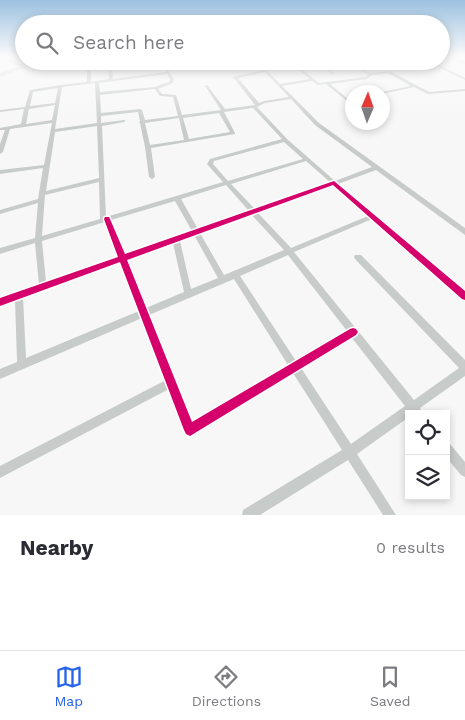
<!DOCTYPE html>
<html lang="en">
<head>
<meta charset="utf-8">
<style>
  body { margin:0; font-family:"Work Sans",sans-serif; background:#f7f7f7; color:#2b2b33 }
  .controls { position:absolute; right:15px; bottom:15px; display:grid; overflow:hidden; border-radius:0px; box-shadow:0 2px 8px #0003 }
  .controls button { width:45px; height:45px; display:grid; place-items:center; padding:0; border:0; border-bottom:1px solid #e1e1e2; background:#fff; color:#2b2b33; font:25px sans-serif }
  .compass { position:absolute; left:345px; top:85px; width:45px; height:45px; border-radius:50%; background:#fff; box-shadow:0 2px 8px #0003; rotate:2deg }
  .list { margin:0; padding:0; list-style:none }
  h2 { display:flex; justify-content:space-between; align-items:center; height:65px; margin:0; padding:0 20px; font-size:21px }
  h2 small { font-size:16px; font-weight:400; color:#7c7c81 }
  .icon { flex:none; width:28px; height:28px; fill:none; stroke:currentColor; stroke-width:2; stroke-linecap:round; stroke-linejoin:round }
  .map { position:relative; flex:none; width:465px; height:515px; overflow:hidden }
  .search { position:absolute; background:#fff; box-shadow:0 2px 8px #0003; left:15px; right:15px; top:15px; height:55px; display:flex; align-items:center; gap:12px; box-sizing:border-box; padding:0 18px; border-radius:28px; color:#7c7c81; font-size:19px }
  .sheet { height:135px; background:#fff }
  nav { display:flex; justify-content:space-around; align-items:center; box-sizing:border-box; height:70px; border-top:1px solid #e1e1e2; background:#fff; font-size:14px; color:#7c7c81 }
  nav a { display:grid; justify-items:center; gap:2px }
  nav .on { color:#2563eb }
  .map>svg:first-child { display:block }
  .lines { fill:none; stroke-linecap:round; stroke-linejoin:round }
  .street { fill:#c7cbca; fill-rule:evenodd }
  .primary { fill:#dedfdf; fill-rule:evenodd }
  .cycleway-casing { stroke:#fff; stroke-width:3 }
  .cycleway { fill:#d6006c; fill-rule:evenodd }
</style>
</head>
<body>
<div class="map">
<svg width="465" height="515" viewBox="0 0 465 515">
  <rect width="100%" height="100%" fill="#f7f7f7"/>
  <g class="lines">
    <g class="street">
      <polygon points="0,57 2,57 23,65 20,66 0,58"/>
      <polygon points="449,57 453,57 465,62 465,64"/>
      <path d="M87,61H91V82L109,79L107,61H111V67L156,61H168L112,69L113,79L166,72V70H168L174,79L173,83L158,89L162,94L176,95L182,115L221,110L205,86L207,85L225,109L255,105L233,77L263,70L256,63L258,62L318,63L320,62L323,63L348,64L371,73L390,71L429,92L465,89V91L428,94L414,87L382,94V92H381L411,86L388,73L372,75L367,79L330,84L348,99L352,98V100L347,101L326,84L318,85L312,81L282,86L319,123L465,228V235L376,170L338,184L465,291V300L462,299L372,219L294,252L414,400L459,368L355,259L354,257L355,255H361L465,360V376L420,408L423,414H409V417L357,454L396,515H383L348,460L260,515H242L243,510L342,450L293,373L190,436L186,434L169,389L0,478V466L166,380L142,318L0,379V369L17,362L15,300L0,306V298L39,285L35,243L0,254V248L35,238L38,203L0,214V210L38,199L43,168L0,174V170L44,165L52,123L10,129L3,152L0,154V144L5,130H0V128L21,124L24,109L0,112V110L25,107L30,90L60,85L87,82ZM261,64L292,65L310,79L280,84ZM297,65H321L333,75L334,73L325,66H348L369,74L366,77L319,83ZM265,72L289,97L264,101L259,103L238,78ZM167,74L170,79L169,82L155,87L100,92L99,83ZM95,83L97,123L55,129L62,87ZM58,88L55,103L30,106L33,92ZM155,89L160,96L173,97L178,116L145,120L142,110L140,109L101,113L100,95ZM291,99L315,125L372,167L335,181L287,139L257,107L265,103ZM55,105L52,120L26,124L29,109ZM253,108L282,139L210,159L207,164L223,182L106,217L102,126L124,122L126,121L124,120L101,123V116L138,112L140,121L139,122L140,123L145,147L149,177L152,179L155,177L151,148L235,134V133L224,112ZM219,113L230,132L189,139L183,118ZM179,118L184,140L150,145L145,123ZM97,126L99,178L46,191L55,132ZM284,142L303,159L228,181L213,164L214,161ZM306,161L330,182L255,209L231,184ZM99,182L100,219L42,236L45,195ZM226,185L249,211L198,229L181,199ZM333,185L368,216L291,248L258,213ZM175,201L192,231L125,254L111,220ZM252,215L284,250L224,275L200,233ZM105,222L118,257L46,282L42,241ZM194,235L218,278L191,289L180,241ZM173,243L184,292L146,308L127,260ZM288,255L347,331L296,361L240,276ZM120,262L139,311L26,358L23,297ZM234,279L288,365L192,422L149,315ZM352,338L405,406L351,444L301,368Z"/>
      <polygon points="200,61 207,61 200,63 204,70 202,70 196,63"/>
      <polygon points="426,61 431,61 465,78 465,80"/>
      <polygon points="446,442 450,444 465,462 465,477 461,475 446,457"/>
    </g>
    <polygon class="primary" points="33,61 42,61 0,77 0,73"/>
    <g class="cycleway-casing">
      <polygon id="cycleway" points="334,181 465,291 465,300 462,299 333,185 127,260 192,422 350,329 353,328 356,329 358,332 356,335 190,436 186,434 184,430 120,262 0,306 0,298 118,257 104,219 105,217 109,217 110,219 125,254"/>
    </g>
    <use href="#cycleway" class="cycleway"/>
  </g>
  <linearGradient id="sky" x2="0" y2="1"><stop stop-color="#9cc1e0"/><stop offset="0.44" stop-color="#fbfbfb"/><stop offset="1" stop-color="#fbfbfb" stop-opacity="0"/></linearGradient>
  <rect width="465" height="129" fill="url(#sky)"/>
</svg>
<div class="controls">
<button><svg class="icon" aria-label="locate" viewBox="0 0 24 24"><circle cx="12" cy="12" r="6"/><path d="M12 2v4M12 18v4M2 12h4M18 12h4"/></svg></button>
<button><svg class="icon" aria-label="layers" viewBox="0 0 24 24"><path d="M12 4l9 5-9 5-9-5zM3 14l9 5 9-5"/></svg></button>
</div>
<svg class="compass" viewBox="-18 -18 36 36"><path d="M0-13l5 13h-10z" fill="#e53935"/><path d="M0 13l5-13h-10z" fill="#7c7c81"/></svg>
<div class="search"><svg class="icon" aria-label="search" viewBox="0 0 24 24"><circle cx="10" cy="10" r="6"/><path d="M15 15l6 6"/></svg>Search here</div>
</div>
<section class="sheet">
<h2>Nearby<small>0 results</small></h2>
<ul class="list">
</ul>
</section>
<nav>
<a class="on"><svg class="icon" aria-label="map" viewBox="0 0 24 24"><path d="M3 6l6-2 6 2 6-2v14l-6 2-6-2-6 2zM9 4v14M15 6v14"/></svg>Map</a>
<a><svg class="icon" aria-label="directions" viewBox="0 0 24 24"><path d="M12 3l9 9-9 9-9-9zM9 14v-3h6M13 9l2 2-2 2"/></svg>Directions</a>
<a><svg class="icon" aria-label="saved" viewBox="0 0 24 24"><path d="M7 4h10v16l-5-4-5 4z"/></svg>Saved</a>
</nav>
</body>
</html>
